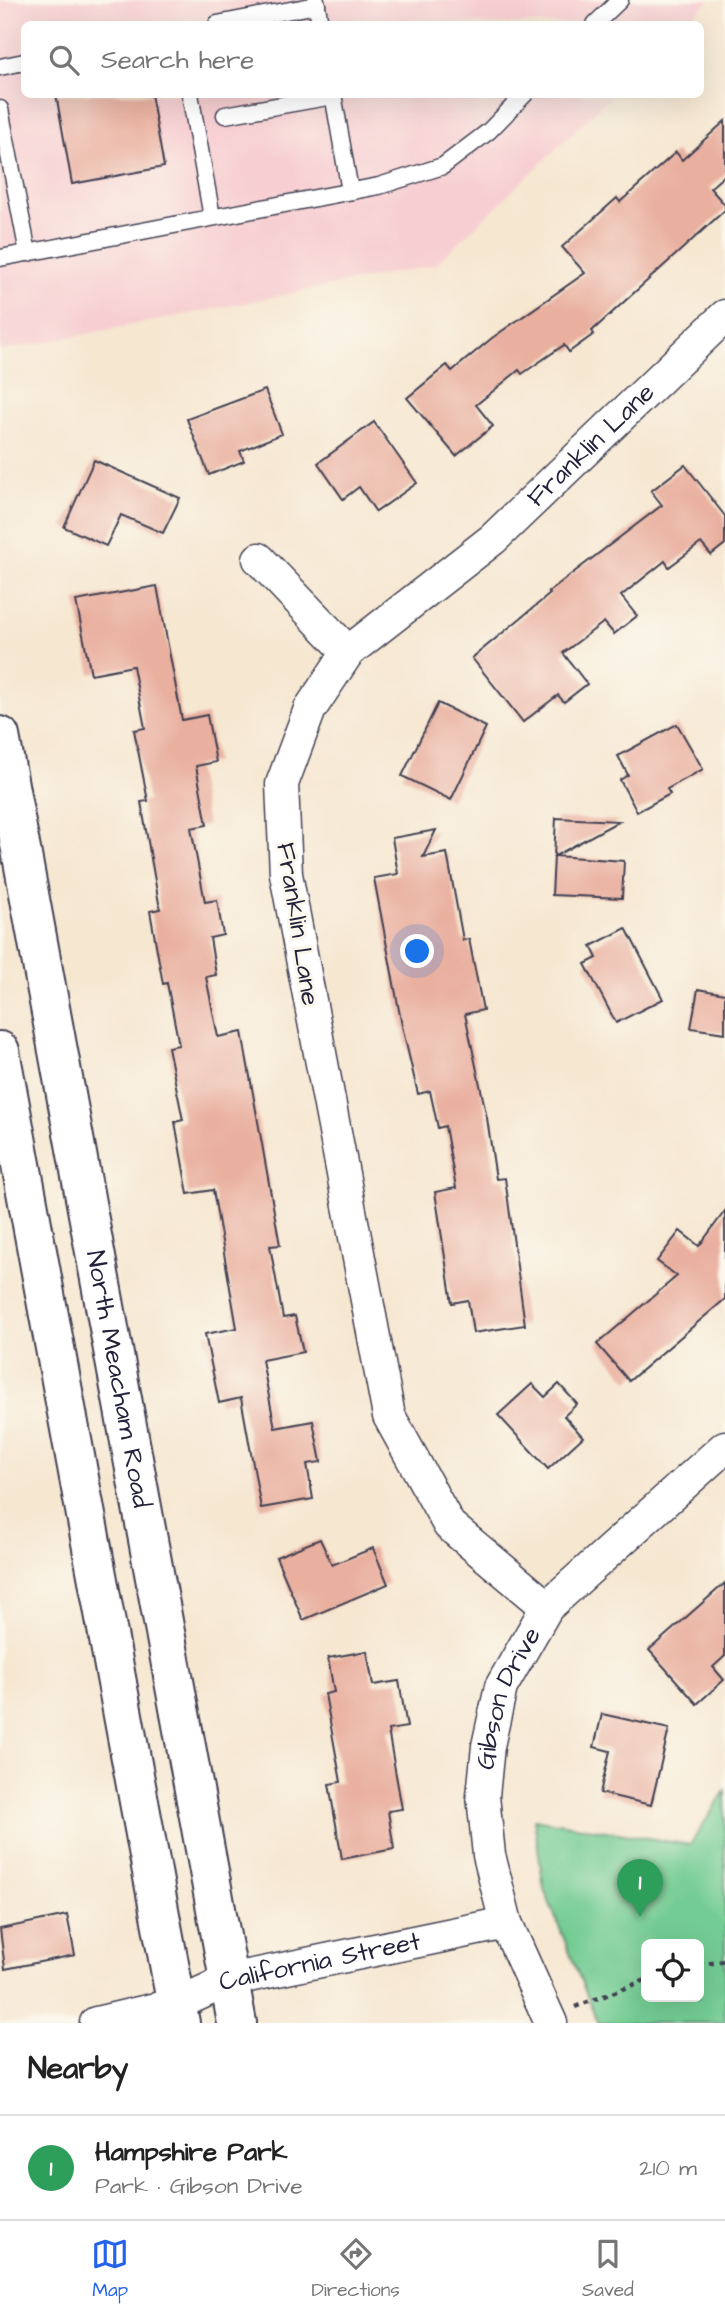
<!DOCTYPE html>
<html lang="en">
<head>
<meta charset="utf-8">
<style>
  body { margin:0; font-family:"Architects Daughter",sans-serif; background:#f2f2f2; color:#222 }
  .controls { position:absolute; right:21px; bottom:21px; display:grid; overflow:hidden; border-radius:10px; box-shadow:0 7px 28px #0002 }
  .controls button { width:63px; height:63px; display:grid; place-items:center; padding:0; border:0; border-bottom:2px solid #e0e0e0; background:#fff; color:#222; font:35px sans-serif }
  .you { position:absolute; left:418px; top:952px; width:24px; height:24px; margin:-18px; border:5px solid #fff; border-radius:50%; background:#1a73e8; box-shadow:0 0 0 10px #1a73e833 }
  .badge { display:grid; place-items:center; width:46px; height:46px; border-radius:50%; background:#2563eb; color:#fff; font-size:23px; font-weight:700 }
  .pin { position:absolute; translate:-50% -58px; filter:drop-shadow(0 2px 4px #0008) }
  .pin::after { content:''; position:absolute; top:37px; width:24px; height:21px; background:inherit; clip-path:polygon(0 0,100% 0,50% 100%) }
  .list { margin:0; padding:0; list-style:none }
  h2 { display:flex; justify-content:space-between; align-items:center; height:91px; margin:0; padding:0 28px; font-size:30px }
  h2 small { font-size:23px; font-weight:400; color:#767676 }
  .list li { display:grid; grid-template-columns:46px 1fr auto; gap:21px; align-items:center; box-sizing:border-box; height:105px; padding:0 28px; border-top:2px solid #e0e0e0 }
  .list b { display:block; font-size:26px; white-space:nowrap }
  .list p { margin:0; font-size:23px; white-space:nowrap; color:#767676 }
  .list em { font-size:23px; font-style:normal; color:#767676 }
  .icon { flex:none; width:38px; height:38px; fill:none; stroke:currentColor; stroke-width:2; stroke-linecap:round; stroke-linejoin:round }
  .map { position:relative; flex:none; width:725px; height:2023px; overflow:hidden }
  .search { position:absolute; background:#fff; box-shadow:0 7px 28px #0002; left:21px; right:21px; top:21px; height:77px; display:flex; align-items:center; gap:18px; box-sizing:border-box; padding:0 24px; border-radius:10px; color:#767676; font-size:26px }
  .sheet { height:196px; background:#fff }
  nav { display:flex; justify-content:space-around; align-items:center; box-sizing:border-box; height:98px; border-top:2px solid #e0e0e0; background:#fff; font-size:19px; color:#767676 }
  nav a { display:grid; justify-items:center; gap:4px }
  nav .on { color:#2563eb }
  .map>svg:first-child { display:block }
  .built { fill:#f7cfd2 }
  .green { fill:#73cc93; stroke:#4a7767; stroke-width:2; fill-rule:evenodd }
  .building { fill:#e9af9f }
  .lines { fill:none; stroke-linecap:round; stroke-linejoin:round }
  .service-casing { stroke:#424052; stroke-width:19 }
  .minor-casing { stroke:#424052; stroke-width:35 }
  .secondary-casing { stroke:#424052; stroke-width:42 }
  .path { stroke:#424052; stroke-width:4.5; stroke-dasharray:5 5; stroke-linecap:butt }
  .service { stroke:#fff; stroke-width:16 }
  .minor { stroke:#fff; stroke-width:32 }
  .secondary { stroke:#fff; stroke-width:38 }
  .labels { text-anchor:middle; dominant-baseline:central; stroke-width:6; stroke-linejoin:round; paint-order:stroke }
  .street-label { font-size:26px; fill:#22223b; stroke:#fbf7ec }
</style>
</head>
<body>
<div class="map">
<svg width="725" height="2023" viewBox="0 0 725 2023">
  <rect width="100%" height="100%" fill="#fbf7ec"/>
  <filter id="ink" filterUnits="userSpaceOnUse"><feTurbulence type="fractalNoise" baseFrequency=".0143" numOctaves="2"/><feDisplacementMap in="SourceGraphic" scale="14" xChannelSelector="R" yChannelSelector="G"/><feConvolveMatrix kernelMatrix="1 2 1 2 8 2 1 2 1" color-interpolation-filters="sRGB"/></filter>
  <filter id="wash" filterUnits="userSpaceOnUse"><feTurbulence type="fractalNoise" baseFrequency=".00686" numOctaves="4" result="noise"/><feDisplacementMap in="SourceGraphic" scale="28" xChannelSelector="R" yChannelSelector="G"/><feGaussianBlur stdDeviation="1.57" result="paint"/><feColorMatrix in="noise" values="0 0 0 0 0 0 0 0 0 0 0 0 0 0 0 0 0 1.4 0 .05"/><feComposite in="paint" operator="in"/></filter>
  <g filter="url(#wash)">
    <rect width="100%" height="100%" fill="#f6e7d1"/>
    <polygon class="built" points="0,0 710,0 684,24 24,24 24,94 612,95 435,265 0,351"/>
    <path class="green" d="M725,1791V2023H598L544,1889L534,1819L690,1845ZM646,1944H699V1997H646Z"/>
    <g id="blocks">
      <g class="building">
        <polygon points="56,94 151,94 164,167 72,184"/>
        <polygon points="725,121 725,175 710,188 725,205 725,210 592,331 594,334 569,352 564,345 522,374 519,370 476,405 493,426 456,456 407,398 447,365 452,371 492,338 585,273 562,247 617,198 620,202 676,152 682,160"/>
        <polygon points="265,390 282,434 240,451 244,461 209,475 187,419"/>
        <polygon points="374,422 417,483 376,512 359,487 343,499 318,463"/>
        <polygon points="94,460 180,498 163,533 121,515 106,546 64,527"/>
        <polygon points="685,465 725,516 725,544 711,555 701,543 669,567 665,561 621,596 637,616 614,634 604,622 563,653 587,684 564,702 558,695 523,722 472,658 550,594 548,592 662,505 651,491"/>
        <polygon points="157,586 182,720 207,715 216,762 196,766 207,825 191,828 205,902 217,900 223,935 210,938 216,975 206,977 218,1037 242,1032 280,1245 270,1246 283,1318 295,1316 303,1352 262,1360 275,1428 313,1421 321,1462 307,1464 313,1499 261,1508 241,1398 219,1403 205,1334 237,1328 213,1190 188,1194 175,1122 183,1120 168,1047 179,1045 167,983 163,984 150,911 160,909 141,802 148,801 134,730 145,728 133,666 91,674 76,601"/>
        <polygon points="438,703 486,727 451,800 402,776"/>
        <polygon points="677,724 703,769 667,789 670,794 637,812 620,780 628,775 618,756"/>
        <polygon points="556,818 619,821 555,856 624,861 622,898 552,895"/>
        <polygon points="436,830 423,857 447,853 463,940 469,939 483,1010 465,1014 487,1118 496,1179 505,1178 525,1325 473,1333 468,1300 452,1303 435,1192 456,1188 445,1126 438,1128 430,1091 418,1094 402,1026 374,878 398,874 392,838"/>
        <polygon points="626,928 663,999 616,1023 585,964 597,958 591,946"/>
        <polygon points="698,989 725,994 725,1033 691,1028"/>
        <polygon points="725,1211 725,1299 629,1381 597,1344 677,1276 657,1261 680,1231 699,1246"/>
        <polygon points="532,1384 545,1397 559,1384 577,1404 564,1416 583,1437 548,1469 498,1415"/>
        <polygon points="320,1539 332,1565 373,1548 388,1584 303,1620 276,1557"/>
        <polygon points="725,1583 725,1656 713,1667 724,1680 697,1704 649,1650"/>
        <polygon points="367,1651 373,1685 399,1681 407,1727 388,1730 402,1809 388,1811 394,1849 342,1859 329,1784 341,1782 325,1694 334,1692 328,1658"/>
        <polygon points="602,1714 669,1729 651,1805 600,1793 610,1751 594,1747"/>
        <polygon points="67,1915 75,1955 5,1969 0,1929"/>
      </g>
    </g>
  </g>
  <g filter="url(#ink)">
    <use href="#blocks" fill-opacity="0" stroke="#424052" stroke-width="2"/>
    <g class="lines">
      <g class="service-casing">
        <g id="service">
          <polyline points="316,0 320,24"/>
          <polyline points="217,24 317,5"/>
          <polyline points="595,24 620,0"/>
          <polyline points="0,67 24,62"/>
          <polyline points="190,94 212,217"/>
          <polyline points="333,94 350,191"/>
          <polyline points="0,109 28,253"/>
          <polyline points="225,115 333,96"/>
          <polyline points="0,258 379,186 443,166 489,131 525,94"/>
        </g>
      </g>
      <g class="minor-casing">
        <g id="minor">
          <polyline points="259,559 348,652"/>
          <path id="s1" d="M547,1607L449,1525L389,1416L286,874L282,784L310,709L348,652L493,539L725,316"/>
          <path id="s2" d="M96,2023L177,2004L229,1980L506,1923"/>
          <path id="s3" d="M551,2023L506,1923L489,1855L483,1796L488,1746L501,1687L547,1607L725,1447"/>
        </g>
      </g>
      <g class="secondary-casing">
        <g id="secondary">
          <path id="s4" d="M0,736L237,2023"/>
          <polyline points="0,1051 180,2023"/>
        </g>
      </g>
      <g class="path">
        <polyline points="699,1965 725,1961"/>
        <polyline points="575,2007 646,1980"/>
      </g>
      <use href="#service" class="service"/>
      <use href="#minor" class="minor"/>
      <use href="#secondary" class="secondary"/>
    </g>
  </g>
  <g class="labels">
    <g class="street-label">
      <text stroke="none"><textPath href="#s1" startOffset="1362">Franklin Lane</textPath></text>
      <text transform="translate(298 924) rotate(81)">Franklin Lane</text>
      <text stroke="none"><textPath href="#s4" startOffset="654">North Meacham Road</textPath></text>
      <text stroke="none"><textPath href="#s3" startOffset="341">Gibson Drive</textPath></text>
      <text stroke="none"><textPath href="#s2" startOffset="233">California Street</textPath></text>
    </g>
  </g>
</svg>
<div class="controls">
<button><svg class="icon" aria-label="locate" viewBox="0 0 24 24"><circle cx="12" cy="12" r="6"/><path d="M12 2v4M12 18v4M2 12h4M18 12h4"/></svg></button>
</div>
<div class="you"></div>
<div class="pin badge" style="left:640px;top:1917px;background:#2e9e5b">1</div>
<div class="search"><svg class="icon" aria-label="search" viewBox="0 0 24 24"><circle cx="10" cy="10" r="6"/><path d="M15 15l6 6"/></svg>Search here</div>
</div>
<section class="sheet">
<h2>Nearby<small></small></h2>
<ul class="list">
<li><span class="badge" style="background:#2e9e5b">1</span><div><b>Hampshire Park</b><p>Park · Gibson Drive</p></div><em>210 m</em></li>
</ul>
</section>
<nav>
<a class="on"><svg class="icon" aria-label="map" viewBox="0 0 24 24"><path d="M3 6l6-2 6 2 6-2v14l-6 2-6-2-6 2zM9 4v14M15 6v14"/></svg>Map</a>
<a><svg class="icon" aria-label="directions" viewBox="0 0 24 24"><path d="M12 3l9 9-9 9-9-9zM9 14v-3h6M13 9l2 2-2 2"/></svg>Directions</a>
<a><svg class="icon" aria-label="saved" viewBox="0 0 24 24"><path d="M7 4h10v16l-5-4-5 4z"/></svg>Saved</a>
</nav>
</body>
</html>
